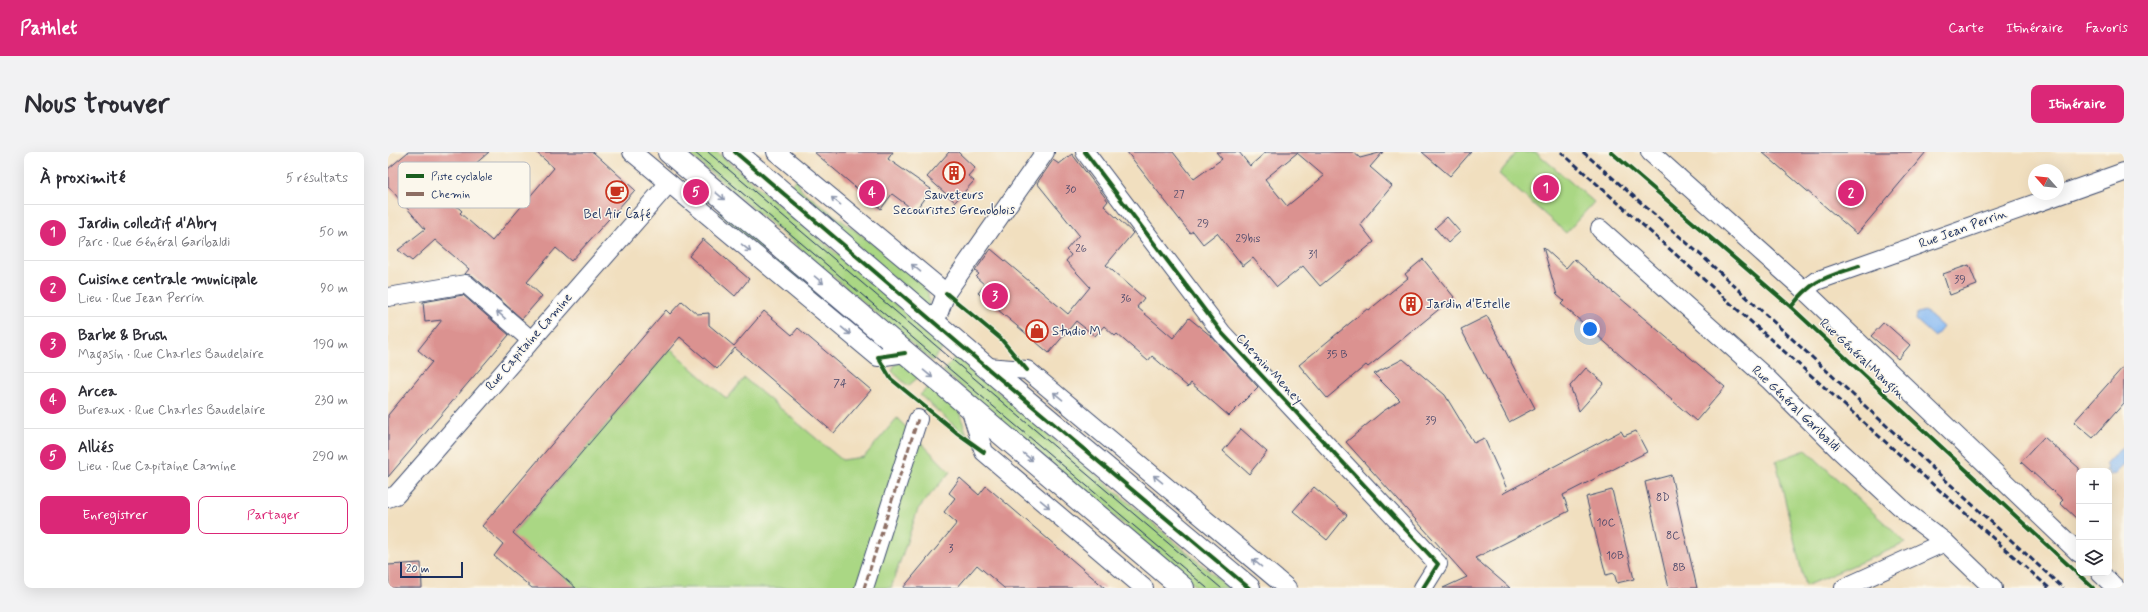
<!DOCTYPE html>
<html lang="fr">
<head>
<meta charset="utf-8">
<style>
  body { margin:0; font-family:Mynerve,sans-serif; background:#f2f2f3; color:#2b2b33 }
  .controls { position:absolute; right:12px; bottom:12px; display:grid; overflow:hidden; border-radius:8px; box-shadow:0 4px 16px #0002 }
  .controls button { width:36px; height:36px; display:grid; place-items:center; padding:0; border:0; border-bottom:1px solid #e1e1e2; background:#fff; color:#2b2b33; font:20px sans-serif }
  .compass { position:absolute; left:1640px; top:12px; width:36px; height:36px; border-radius:50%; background:#fff; box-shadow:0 4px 16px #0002; rotate:297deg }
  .scale { position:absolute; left:12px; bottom:10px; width:63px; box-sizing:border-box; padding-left:4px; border:2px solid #1b2f5e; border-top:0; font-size:11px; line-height:14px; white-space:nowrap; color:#1b2f5e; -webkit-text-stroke:3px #fbf7ec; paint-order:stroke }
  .you { position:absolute; left:1202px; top:177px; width:14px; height:14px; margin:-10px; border:3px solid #fff; border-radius:50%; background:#1a73e8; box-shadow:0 0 0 6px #1a73e833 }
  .badge { display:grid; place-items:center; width:26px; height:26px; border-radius:50%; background:#db2777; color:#fff; font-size:13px; font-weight:700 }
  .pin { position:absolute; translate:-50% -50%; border:2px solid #fff; box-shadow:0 1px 4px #0006 }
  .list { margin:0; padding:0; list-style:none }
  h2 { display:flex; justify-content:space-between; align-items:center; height:52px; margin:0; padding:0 16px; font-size:17px }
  h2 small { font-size:13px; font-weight:400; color:#7c7c81 }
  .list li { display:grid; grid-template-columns:26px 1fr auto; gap:12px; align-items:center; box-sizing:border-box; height:56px; padding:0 16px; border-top:1px solid #e1e1e2 }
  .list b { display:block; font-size:15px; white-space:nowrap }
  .list p { margin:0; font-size:13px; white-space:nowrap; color:#7c7c81 }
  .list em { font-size:13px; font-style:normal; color:#7c7c81 }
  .actions { display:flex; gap:8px; padding:12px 16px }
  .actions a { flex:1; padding:9px 0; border:1px solid #db2777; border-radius:8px; text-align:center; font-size:14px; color:#db2777 }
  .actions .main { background:#db2777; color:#fff }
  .icon { flex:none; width:22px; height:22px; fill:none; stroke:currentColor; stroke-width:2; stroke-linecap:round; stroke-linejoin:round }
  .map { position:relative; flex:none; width:1736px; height:436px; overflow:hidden; border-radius:8px }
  header { display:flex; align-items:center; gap:24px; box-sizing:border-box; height:56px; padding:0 20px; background:#db2777; color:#fff }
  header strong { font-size:19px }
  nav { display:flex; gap:22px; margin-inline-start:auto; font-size:14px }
  .intro { display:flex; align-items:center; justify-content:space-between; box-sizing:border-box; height:96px; padding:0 24px }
  h1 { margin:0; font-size:28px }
  .button { padding:10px 18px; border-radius:8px; background:#db2777; color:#fff; font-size:14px; font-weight:700 }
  main { display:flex; gap:24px; padding:0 24px }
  aside { flex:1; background:#fff; border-radius:8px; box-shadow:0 4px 16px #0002 }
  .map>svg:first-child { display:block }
  .green { fill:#aad784; stroke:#628371 }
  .water { fill:#86b9f3; stroke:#5074a8 }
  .building { fill:#db9290; fill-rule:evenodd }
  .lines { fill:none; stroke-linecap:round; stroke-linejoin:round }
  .street-casing { stroke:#3b496d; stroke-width:20 }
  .primary-casing { stroke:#3b496d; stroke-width:24 }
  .street { stroke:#fff; stroke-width:18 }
  .primary { stroke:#fff; stroke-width:22 }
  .tram { stroke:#1b2f5e; stroke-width:1 }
  .rail { stroke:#1b2f5e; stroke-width:3; stroke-dasharray:6 3; stroke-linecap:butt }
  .quiet { stroke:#8d6e63; stroke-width:3; stroke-dasharray:6 3; stroke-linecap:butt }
  .cycleway-casing { stroke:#fbf7ec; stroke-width:6 }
  .cycleway { stroke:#1b5e20; stroke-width:4 }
  .oneway { stroke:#8d97ae }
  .labels { text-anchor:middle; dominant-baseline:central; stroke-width:3; stroke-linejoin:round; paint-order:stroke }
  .number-label { font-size:11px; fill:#4b486a }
  .poi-label { font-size:13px; fill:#1b2f5e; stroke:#fbf7ec }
  .street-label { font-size:13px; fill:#1b2f5e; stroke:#fbf7ec }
  .key { fill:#fbf7ec; stroke:#b8bbc1; stroke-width:1 }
  .key-label { font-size:11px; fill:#1b2f5e }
</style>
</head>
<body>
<header>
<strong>Pathlet</strong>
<nav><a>Carte</a><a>Itinéraire</a><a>Favoris</a></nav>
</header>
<div class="intro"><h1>Nous trouver</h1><a class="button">Itinéraire</a></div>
<main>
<aside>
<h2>À proximité<small>5 résultats</small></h2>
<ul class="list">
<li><span class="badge">1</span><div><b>Jardin collectif d'Abry</b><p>Parc · Rue Général Garibaldi</p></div><em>50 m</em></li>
<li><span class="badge">2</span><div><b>Cuisine centrale municipale</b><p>Lieu · Rue Jean Perrin</p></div><em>90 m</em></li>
<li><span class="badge">3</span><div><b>Barbe &amp; Brush</b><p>Magasin · Rue Charles Baudelaire</p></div><em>190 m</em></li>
<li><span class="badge">4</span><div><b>Arcea</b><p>Bureaux · Rue Charles Baudelaire</p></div><em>230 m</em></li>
<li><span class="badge">5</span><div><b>Alliés</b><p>Lieu · Rue Capitaine Camine</p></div><em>290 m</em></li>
</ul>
<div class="actions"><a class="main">Enregistrer</a><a>Partager</a></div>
</aside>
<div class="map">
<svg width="1736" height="436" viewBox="0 0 1736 436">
  <rect width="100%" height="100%" fill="#fbf7ec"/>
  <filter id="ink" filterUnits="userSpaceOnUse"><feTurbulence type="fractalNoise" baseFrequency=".025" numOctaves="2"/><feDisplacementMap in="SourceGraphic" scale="8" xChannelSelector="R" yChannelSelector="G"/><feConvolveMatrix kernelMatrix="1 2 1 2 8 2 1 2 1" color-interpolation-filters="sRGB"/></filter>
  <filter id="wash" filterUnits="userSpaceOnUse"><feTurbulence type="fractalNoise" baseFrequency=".012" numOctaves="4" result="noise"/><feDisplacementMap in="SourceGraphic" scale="16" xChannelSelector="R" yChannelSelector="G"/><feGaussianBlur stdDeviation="0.9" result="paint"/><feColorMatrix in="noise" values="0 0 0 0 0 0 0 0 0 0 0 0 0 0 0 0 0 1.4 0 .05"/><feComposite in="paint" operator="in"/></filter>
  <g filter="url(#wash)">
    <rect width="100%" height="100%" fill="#f1dfbf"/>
    <g class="green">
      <polygon points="299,0 329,0 557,194 544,209"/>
      <polygon points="1129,0 1148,0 1206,50 1178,81 1111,22"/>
      <polygon points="409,27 413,38 528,124 540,141 541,156 400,35"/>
      <polygon points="334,56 495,193 485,195 331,61"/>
      <polygon points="282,197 339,247 356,226 454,308 476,305 509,266 562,320 530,357 503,436 188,436 125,382"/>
      <polygon points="568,204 841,436 810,436 555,219"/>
      <polygon points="513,211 533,223 520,234 504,219 507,212"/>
      <polygon points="543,232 570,256 580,286 532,243"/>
      <polygon points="1418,298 1518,391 1417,434 1388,309"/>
    </g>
    <g class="water">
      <polygon points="1537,159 1555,175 1547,185 1528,168 1529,161"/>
      <polygon points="1736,293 1736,313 1727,322 1721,323 1721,319 1717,319 1719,315 1717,313"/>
    </g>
    <g id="blocks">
      <g class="building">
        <polygon points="20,0 101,0 54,41 74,59 72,61 104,89 166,16 148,0 205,0 247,38 183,109 168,96 139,130 154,144 134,167 85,124 77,122 81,117 47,88 24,109 10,98 37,77 0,34 0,17"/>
        <polygon points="426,0 505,0 500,7 543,37 527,59 504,42 493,57"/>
        <polygon points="561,0 570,0 587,16 580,24 586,29 567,50 539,25"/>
        <path d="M739,0H785L806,27L834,7L828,0H851L862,14L878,0H965L972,6L995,0L982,15L1004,34L972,72L986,90L932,134L915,114L889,135L865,106L855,114L829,81L815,92L805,79L802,81ZM909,1L936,24L899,54L877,27Z"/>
        <polygon points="1034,0 1083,0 1062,24"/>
        <polygon points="1374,0 1538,0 1469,82"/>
        <polygon points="684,2 720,49 716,54 745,81 718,113 756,146 749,155 785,186 801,166 823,184 870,235 841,264 803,231 800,235 764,204 760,209 729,182 727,184 716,174 707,184 688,169 661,201 590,141 597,133 588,125 591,122 587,119 603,97 680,162 702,135 678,109 683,103 678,98 691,83 649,31 665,8 671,12"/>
        <polygon points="1059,65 1072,80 1060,91 1047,76"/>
        <polygon points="315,87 361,127 347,144 301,104"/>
        <polygon points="1155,95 1178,116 1186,107 1337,235 1308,269 1173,152 1176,149 1169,143"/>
        <polygon points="1035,107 1066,145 980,215 978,213 939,246 911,213 979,157 981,158 1020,126 1017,122"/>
        <polygon points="1581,113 1589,133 1562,143 1555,122"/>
        <polygon points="75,143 121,183 0,325 0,263 44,210 30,198 54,168 37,170 35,150"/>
        <polygon points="294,149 309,162 321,161 321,173 346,194 376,159 404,183 410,176 483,238 446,281 347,196 329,217 292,185 125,381 188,436 144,436 106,404 115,392 94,374 278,158 282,162"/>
        <polygon points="1099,164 1147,256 1121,270 1073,177"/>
        <polygon points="1496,170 1522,193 1510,207 1483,184"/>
        <polygon points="1015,207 1057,243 1086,291 1096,286 1119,337 1114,342 1233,279 1236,284 1248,279 1259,300 1175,343 1181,359 1087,406 1122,436 1055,436 1079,425 958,290 994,260 1012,248 986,222"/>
        <polygon points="1736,214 1736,251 1705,286 1686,270"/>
        <polygon points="1198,216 1216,231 1191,259 1182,234"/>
        <polygon points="853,277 879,300 861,322 835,299"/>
        <polygon points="1656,285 1691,316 1691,369 1672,351 1675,348 1633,310"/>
        <polygon points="1283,323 1288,345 1309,436 1281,436 1277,419 1257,330"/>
        <polygon points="572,326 591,343 598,334 717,436 616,436 589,413 569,436 515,436 569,371 556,360 567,346 561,341"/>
        <polygon points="926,335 959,363 939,388 905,359"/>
        <polygon points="1224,338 1246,427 1229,431 1226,421 1218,423 1198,345"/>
        <polygon points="33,411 34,436 1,436 0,413"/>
      </g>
    </g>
  </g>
  <g filter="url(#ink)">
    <use href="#blocks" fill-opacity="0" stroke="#3b496d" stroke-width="1"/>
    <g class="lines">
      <g class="street-casing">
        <g id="street">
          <polyline points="244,0 490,205 517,201"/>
          <polyline points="388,0 558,141"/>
          <polyline points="697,0 834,181 1050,412 1035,436"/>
          <polyline points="1262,0 1416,138 1691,401"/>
          <polyline points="1212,77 1381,228 1451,298 1519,361 1557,390 1605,436"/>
          <polyline points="1416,138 1428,129 1736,20"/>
          <polyline points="0,145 78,132 143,188"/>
          <polyline points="547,171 558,141 657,0"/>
          <polyline points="598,215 639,218 899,436"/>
          <polyline points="582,256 596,300 756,436"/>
          <polyline points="0,346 8,343 17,333 281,31"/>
          <polyline points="1712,421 1728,436"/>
          <polyline points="476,436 530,267"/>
          <polyline points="1456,436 1557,390"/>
        </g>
      </g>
      <g class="primary-casing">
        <g id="primary">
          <polyline points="281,0 795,436"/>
          <polyline points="347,0 598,215 861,436"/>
        </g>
      </g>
      <use href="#street" class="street"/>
      <use href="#primary" class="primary"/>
      <g class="tram">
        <polyline points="306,0 819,436"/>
        <polyline points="320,0 833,436"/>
      </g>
      <g class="rail">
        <polyline points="1173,0 1661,436"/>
        <polyline points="1195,0 1315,105 1675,436"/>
      </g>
      <polyline class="quiet" points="476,436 530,267"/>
      <g class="cycleway-casing">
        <g id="cycleway">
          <polyline points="347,0 598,215 861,436"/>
          <polyline points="697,0 834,181 1050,412 1035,436"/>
          <polyline points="1223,0 1403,155 1705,436"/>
          <polyline points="558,141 613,187 639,218"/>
          <path d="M1403,155C1426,126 1437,126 1471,114"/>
          <polyline points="517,201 490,205 503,227 568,280 596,300"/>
        </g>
      </g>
      <use href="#cycleway" class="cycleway"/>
    </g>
    <defs><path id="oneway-shaft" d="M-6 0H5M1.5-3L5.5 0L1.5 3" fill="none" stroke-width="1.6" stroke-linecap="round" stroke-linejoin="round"/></defs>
    <g class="oneway">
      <use href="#oneway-shaft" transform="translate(332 44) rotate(40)"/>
      <use href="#oneway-shaft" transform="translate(448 49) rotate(-141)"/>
      <use href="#oneway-shaft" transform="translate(358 96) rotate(40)"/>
      <use href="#oneway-shaft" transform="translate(528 116) rotate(-140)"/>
      <use href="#oneway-shaft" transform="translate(431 128) rotate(40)"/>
      <use href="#oneway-shaft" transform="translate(113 163) rotate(-139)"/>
      <use href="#oneway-shaft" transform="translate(458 179) rotate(40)"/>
      <use href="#oneway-shaft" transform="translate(540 222) rotate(40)"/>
      <use href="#oneway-shaft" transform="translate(670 244) rotate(-140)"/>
      <use href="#oneway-shaft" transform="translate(640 305) rotate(40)"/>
      <use href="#oneway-shaft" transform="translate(770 327) rotate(-140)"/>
      <use href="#oneway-shaft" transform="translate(657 352) rotate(40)"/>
      <use href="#oneway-shaft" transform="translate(869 411) rotate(-140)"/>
    </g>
  </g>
  <defs>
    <g id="building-ring" transform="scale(1.15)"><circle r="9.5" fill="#fbf7ec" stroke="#c8321e" stroke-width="1.5"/><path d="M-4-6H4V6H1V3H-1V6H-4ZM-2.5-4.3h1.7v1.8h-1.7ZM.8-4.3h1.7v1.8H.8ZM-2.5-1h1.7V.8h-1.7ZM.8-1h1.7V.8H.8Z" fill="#c8321e"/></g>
    <g id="cafe-ring" transform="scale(1.15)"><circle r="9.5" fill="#fbf7ec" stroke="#c8321e" stroke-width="1.5"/><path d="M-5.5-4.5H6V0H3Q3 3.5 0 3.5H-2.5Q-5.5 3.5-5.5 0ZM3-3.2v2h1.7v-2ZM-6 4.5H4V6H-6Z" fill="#c8321e"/></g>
    <g id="shop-ring" transform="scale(1.15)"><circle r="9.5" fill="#fbf7ec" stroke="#c8321e" stroke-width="1.5"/><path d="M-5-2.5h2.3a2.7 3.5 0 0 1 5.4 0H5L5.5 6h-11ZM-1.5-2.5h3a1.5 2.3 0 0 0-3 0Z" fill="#c8321e"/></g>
  </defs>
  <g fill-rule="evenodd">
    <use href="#building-ring" x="566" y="21"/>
    <use href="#cafe-ring" x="229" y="40"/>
    <use href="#building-ring" x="1023" y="152"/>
    <use href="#shop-ring" x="649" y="179"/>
  </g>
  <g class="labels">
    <g class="number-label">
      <text x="683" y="38">30</text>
      <text x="791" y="43">27</text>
      <text x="815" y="72">29</text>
      <text x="860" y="87">29bis</text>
      <text x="693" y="97">26</text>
      <text x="925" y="103">31</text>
      <text x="1572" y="128">39</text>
      <text x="738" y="147">36</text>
      <text x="949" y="203">35 B</text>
      <text x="452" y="232">74</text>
      <text x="1043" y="269">39</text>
      <text x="1275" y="346">8D</text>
      <text x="1218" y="371">10C</text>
      <text x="1285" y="384">8C</text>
      <text x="563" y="397">3</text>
      <text x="1227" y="404">10B</text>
      <text x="1291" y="416">8B</text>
    </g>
    <g class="poi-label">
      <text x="566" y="43">Sauveteurs<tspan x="566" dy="15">Secouristes Grenoblois</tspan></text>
      <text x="229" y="62">Bel Air Café</text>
      <text x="1038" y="152" text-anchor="start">Jardin d'Estelle</text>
      <text x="664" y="179" text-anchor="start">Studio M</text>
    </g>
    <g class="street-label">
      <text transform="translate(1575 77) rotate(-20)">Rue Jean Perrin</text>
      <text transform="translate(141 190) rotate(-49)">Rue Capitaine Camine</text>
      <text transform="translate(1474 207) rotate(43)">Rue Général Mangin</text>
      <text transform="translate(881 217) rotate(47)">Chemin Meney</text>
      <text transform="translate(1408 257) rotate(44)">Rue Général Garibaldi</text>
    </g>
  </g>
  <rect x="10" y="10" width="132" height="46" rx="6" class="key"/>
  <rect x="18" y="22" width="18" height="4" fill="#1b5e20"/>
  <rect x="18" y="40" width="18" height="4" fill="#8d6e63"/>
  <g class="key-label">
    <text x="43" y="28">Piste cyclable</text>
    <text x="43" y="46">Chemin</text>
  </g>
</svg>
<div class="controls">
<button>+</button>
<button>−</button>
<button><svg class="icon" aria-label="layers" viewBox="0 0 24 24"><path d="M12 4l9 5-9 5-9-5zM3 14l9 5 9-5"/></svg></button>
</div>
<svg class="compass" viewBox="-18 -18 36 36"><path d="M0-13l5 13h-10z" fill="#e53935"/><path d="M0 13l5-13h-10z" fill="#7c7c81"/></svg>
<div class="scale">20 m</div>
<div class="you"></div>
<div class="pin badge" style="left:1158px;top:36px">1</div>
<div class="pin badge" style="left:1463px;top:41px">2</div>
<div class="pin badge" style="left:607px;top:144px">3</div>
<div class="pin badge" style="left:484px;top:41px">4</div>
<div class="pin badge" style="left:308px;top:40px">5</div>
</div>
</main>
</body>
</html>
